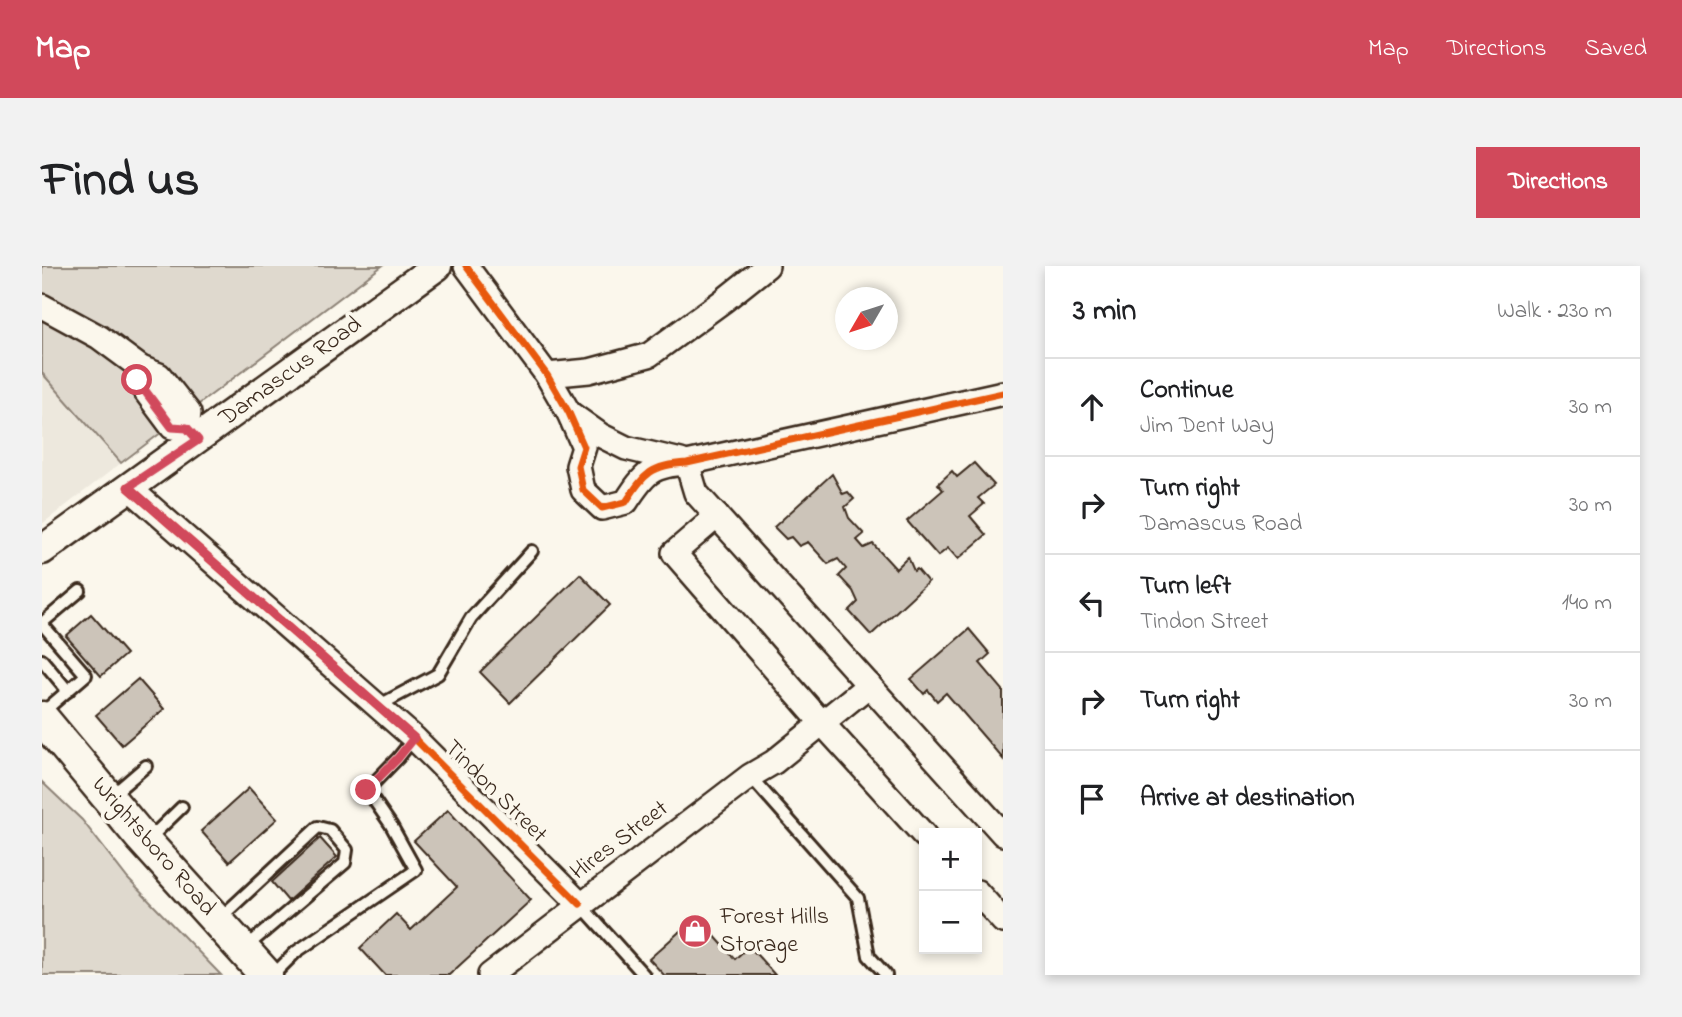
<!DOCTYPE html>
<html lang="en">
<head>
<meta charset="utf-8">
<style>
  body { margin:0; font-family:"Indie Flower",sans-serif; background:#f2f2f2; color:#202124 }
  .controls { position:absolute; right:21px; bottom:21px; display:grid; overflow:hidden; border-radius:0px; box-shadow:0 4px 10px #0003 }
  .controls button { width:63px; height:63px; display:grid; place-items:center; padding:0; border:0; border-bottom:2px solid #e0e0e0; background:#fff; color:#202124; font:35px sans-serif }
  .compass { position:absolute; left:793px; top:21px; width:63px; height:63px; border-radius:50%; background:#fff; box-shadow:0 4px 10px #0003; rotate:231deg }
  .stop { position:absolute; width:21px; height:21px; margin:-16px; border:5px solid #d1495b; border-radius:50%; background:#fff }
  .stop.end { background:#d1495b; border-color:#fff; box-shadow:0 2px 7px #0008 }
  .list { margin:0; padding:0; list-style:none }
  h2 { display:flex; justify-content:space-between; align-items:center; height:91px; margin:0; padding:0 28px; font-size:30px }
  h2 small { font-size:23px; font-weight:400; color:#757577 }
  .list li { display:grid; grid-template-columns:46px 1fr auto; gap:21px; align-items:center; box-sizing:border-box; height:98px; padding:0 28px; border-top:2px solid #e0e0e0 }
  .list b { display:block; font-size:26px; white-space:nowrap }
  .list p { margin:0; font-size:23px; white-space:nowrap; color:#757577 }
  .list em { font-size:23px; font-style:normal; color:#757577 }
  .icon { flex:none; width:38px; height:38px; fill:none; stroke:currentColor; stroke-width:2; stroke-linecap:round; stroke-linejoin:round }
  .map { position:relative; flex:none; width:961px; height:709px; overflow:hidden; border-radius:0px }
  header { display:flex; align-items:center; gap:42px; box-sizing:border-box; height:98px; padding:0 35px; background:#d1495b; color:#fff }
  header strong { font-size:33px }
  nav { display:flex; gap:38px; margin-inline-start:auto; font-size:24px }
  .intro { display:flex; align-items:center; justify-content:space-between; box-sizing:border-box; height:168px; padding:0 42px }
  h1 { margin:0; font-size:49px }
  .button { padding:18px 32px; border-radius:0px; background:#d1495b; color:#fff; font-size:24px; font-weight:700 }
  main { display:flex; gap:42px; padding:0 42px }
  aside { flex:1; background:#fff; border-radius:0px; box-shadow:0 4px 10px #0003 }
  .map>svg:first-child { display:block }
  .built { fill:#ede8dd }
  .green { fill:#dfd9ce; stroke:#8d8276; stroke-width:2 }
  .building { fill:#ccc4b9; stroke:#3b2a1e; stroke-width:2 }
  .lines { fill:none; stroke-linecap:round; stroke-linejoin:round }
  .service-casing { stroke:#3b2a1e; stroke-width:16 }
  .minor-casing { stroke:#3b2a1e; stroke-width:28 }
  .tertiary-casing { stroke:#3b2a1e; stroke-width:33 }
  .secondary-casing { stroke:#3b2a1e; stroke-width:37 }
  .service { stroke:#fbf7ec; stroke-width:10 }
  .minor { stroke:#fbf7ec; stroke-width:23 }
  .tertiary { stroke:#fbf7ec; stroke-width:28 }
  .secondary { stroke:#fbf7ec; stroke-width:32 }
  .cycleway-casing { stroke:#fbf7ec; stroke-width:11 }
  .cycleway { stroke:#e8590c; stroke-width:7 }
  .route { stroke:#d1495b; stroke-width:9 }
  .labels { text-anchor:middle; dominant-baseline:central; stroke-width:7; stroke-linejoin:round; paint-order:stroke }
  .street-label { font-size:24px; fill:#3b2a1e; stroke:#fbf7ec }
  .poi-label { font-size:24px; fill:#3b2a1e; stroke:#fbf7ec; text-anchor:start }
</style>
</head>
<body>
<header>
<strong>Map</strong>
<nav><a>Map</a><a>Directions</a><a>Saved</a></nav>
</header>
<div class="intro"><h1>Find us</h1><a class="button">Directions</a></div>
<main>
<div class="map">
<svg width="961" height="709" viewBox="0 0 961 709">
  <rect width="100%" height="100%" fill="#fbf7ec"/>
  <filter id="ink" filterUnits="userSpaceOnUse"><feTurbulence type="fractalNoise" baseFrequency=".0143" numOctaves="2"/><feDisplacementMap in="SourceGraphic" scale="14" xChannelSelector="R" yChannelSelector="G"/><feConvolveMatrix kernelMatrix="1 2 1 2 8 2 1 2 1" color-interpolation-filters="sRGB"/></filter>
  <g filter="url(#ink)">
    <polygon class="built" points="0,107 79,197 0,258"/>
    <g class="green">
      <polygon points="0,0 340,0 79,197 0,107"/>
      <polygon points="0,516 40,554 86,613 179,709 0,709"/>
    </g>
    <g class="building">
      <polygon points="932,197 952,219 936,232 942,238 928,250 944,269 916,293 906,282 896,290 865,255 901,224 896,218 910,205 915,211"/>
      <polygon points="790,208 801,228 806,226 812,233 803,241 807,252 822,268 815,274 822,282 831,278 854,303 866,291 872,305 875,303 886,316 829,369 807,345 816,336 811,325 797,310 804,303 796,293 786,298 766,276 757,280 749,271 744,273 732,261"/>
      <polygon points="538,308 568,339 468,437 438,406"/>
      <polygon points="49,348 84,388 59,410 24,370"/>
      <polygon points="927,363 948,388 938,397 961,424 961,493 904,427 895,435 886,424 882,428 869,413"/>
      <polygon points="96,413 122,443 80,479 54,449"/>
      <polygon points="207,522 235,553 187,596 159,565"/>
      <polygon points="406,544 489,634 407,709 343,709 318,682 354,648 369,664 415,621 372,575"/>
      <polygon points="278,572 295,591 246,635 230,616"/>
      <polygon points="655,650 693,693 707,680 733,709 622,709 607,693"/>
    </g>
    <g class="lines">
      <g class="service-casing">
        <g id="service">
          <polyline points="0,357 38,325"/>
          <polyline points="0,358 44,409 0,447"/>
          <polyline points="0,394 26,425"/>
          <polyline points="336,440 396,408 429,352 490,285"/>
          <polyline points="708,510 816,632 827,690 844,709"/>
          <polyline points="69,530 104,500"/>
          <polyline points="106,574 140,541"/>
          <polyline points="538,638 602,709"/>
          <polyline points="176,654 276,561 288,564 305,584 303,597 203,682"/>
          <polyline points="231,709 254,686 374,604 349,559 325,524 356,492 372,472"/>
        </g>
      </g>
      <g class="minor-casing">
        <g id="minor">
          <path d="M424,0L505,109L527,147L542,181L536,200L541,224L560,242L584,236C603,207 609,199 645,197L961,127"/>
          <polyline points="0,40 57,71 99,102 117,109 147,147 145,162"/>
          <polyline points="99,102 95,114 130,161 145,162 153,172"/>
          <polyline points="505,109 547,105 607,89 681,35 725,0"/>
          <polyline points="527,147 558,169 584,182 639,195"/>
          <polyline points="645,197 654,227 961,568"/>
          <polyline points="86,221 372,472 538,638"/>
          <polyline points="675,250 632,287 780,457 882,569"/>
          <polyline points="935,626 961,655"/>
          <polyline points="448,709 708,510 732,496 827,419"/>
        </g>
      </g>
      <g class="tertiary-casing">
        <polyline id="tertiary" points="0,284 395,0"/>
      </g>
      <g class="secondary-casing">
        <polyline id="secondary" points="0,452 99,571 224,709"/>
      </g>
      <use href="#service" class="service"/>
      <use href="#minor" class="minor"/>
      <use href="#tertiary" class="tertiary"/>
      <use href="#secondary" class="secondary"/>
      <g class="cycleway-casing">
        <g id="cycleway">
          <path d="M424,0L505,109L527,147L542,181L536,200L541,224L560,242L584,236C603,207 609,199 645,197L961,127"/>
          <polyline points="86,221 372,472 538,638"/>
        </g>
      </g>
      <use href="#cycleway" class="cycleway"/>
    </g>
  </g>
  <g class="lines" filter="url(#ink)">
    <polyline class="route" points="95,114 130,161 145,162 156,174 86,221 372,472 356,492 324,524"/>
  </g>
  <defs>
    <g id="shop-disc" transform="scale(1.75)"><circle r="9.5" fill="#d1495b" stroke="#fbf7ec"/><path d="M-5-2.5h2.3a2.7 3.5 0 0 1 5.4 0H5L5.5 6h-11ZM-1.5-2.5h3a1.5 2.3 0 0 0-3 0Z" fill="#fff"/></g>
  </defs>
  <g fill-rule="evenodd">
    <use href="#shop-disc" x="653" y="665"/>
  </g>
  <g class="labels">
    <g class="street-label">
      <text transform="translate(249 106) rotate(-36)">Damascus Road</text>
      <text transform="translate(453 526) rotate(45)">Tindon Street</text>
      <text transform="translate(578 575) rotate(-37)">Hires Street</text>
      <text transform="translate(111 581) rotate(49)">Wrightsboro Road</text>
    </g>
    <g class="poi-label">
      <text x="678" y="651">Forest Hills<tspan x="678" dy="28">Storage</tspan></text>
    </g>
  </g>
</svg>
<div class="controls">
<button>+</button>
<button>−</button>
</div>
<svg class="compass" viewBox="-18 -18 36 36"><path d="M0-13l5 13h-10z" fill="#e53935"/><path d="M0 13l5-13h-10z" fill="#757577"/></svg>
<div class="stop" style="left:95px;top:114px"></div>
<div class="stop end" style="left:324px;top:524px"></div>
</div>
<aside>
<h2>3 min<small>Walk · 230 m</small></h2>
<ul class="list">
<li><svg class="icon" aria-label="ahead" viewBox="0 0 24 24"><path d="M12 20V5M6 11l6-6 6 6"/></svg><div><b>Continue</b><p>Jim Dent Way</p></div><em>30 m</em></li>
<li><svg class="icon" aria-label="right" viewBox="0 0 24 24"><path d="M7 20v-9h11M14 6l5 5-5 5"/></svg><div><b>Turn right</b><p>Damascus Road</p></div><em>30 m</em></li>
<li><svg class="icon" aria-label="left" viewBox="0 0 24 24"><path d="M17 20v-9H6M10 6l-5 5 5 5"/></svg><div><b>Turn left</b><p>Tindon Street</p></div><em>140 m</em></li>
<li><svg class="icon" aria-label="right" viewBox="0 0 24 24"><path d="M7 20v-9h11M14 6l5 5-5 5"/></svg><div><b>Turn right</b></div><em>30 m</em></li>
<li><svg class="icon" aria-label="arrive" viewBox="0 0 24 24"><path d="M6 21V4h12l-3 4 3 4H6"/></svg><div><b>Arrive at destination</b></div></li>
</ul>
</aside>
</main>
</body>
</html>
